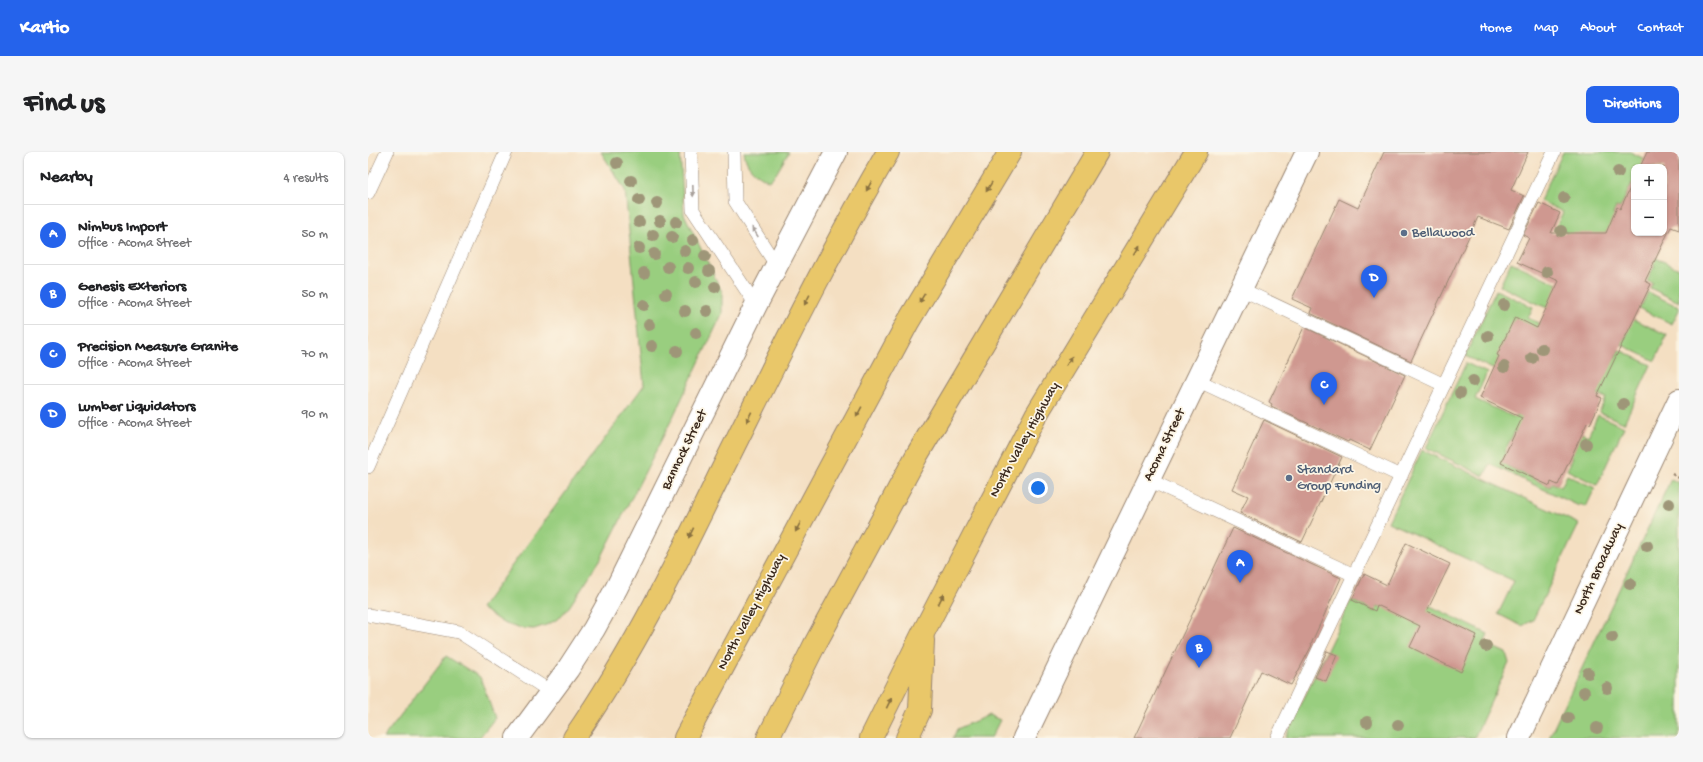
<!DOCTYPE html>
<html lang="en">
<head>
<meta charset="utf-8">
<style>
  body { margin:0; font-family:"Gochi Hand",sans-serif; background:#f6f6f6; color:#202124 }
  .controls { position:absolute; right:12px; top:12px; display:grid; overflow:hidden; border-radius:8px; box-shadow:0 1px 3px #0004 }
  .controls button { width:36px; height:36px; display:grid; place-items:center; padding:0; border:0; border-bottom:1px solid #e0e0e0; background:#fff; color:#202124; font:20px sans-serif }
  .you { position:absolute; left:670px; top:336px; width:14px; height:14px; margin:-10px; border:3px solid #fff; border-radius:50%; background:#1a73e8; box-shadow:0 0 0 6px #1a73e833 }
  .badge { display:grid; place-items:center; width:26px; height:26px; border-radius:50%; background:#2563eb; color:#fff; font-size:13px; font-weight:700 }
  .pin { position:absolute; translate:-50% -33px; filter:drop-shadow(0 1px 2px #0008) }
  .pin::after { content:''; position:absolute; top:21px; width:14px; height:12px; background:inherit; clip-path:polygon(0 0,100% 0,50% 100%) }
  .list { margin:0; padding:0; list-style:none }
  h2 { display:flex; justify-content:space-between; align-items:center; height:52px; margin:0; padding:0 16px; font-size:17px }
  h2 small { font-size:13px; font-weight:400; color:#757577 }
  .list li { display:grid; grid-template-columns:26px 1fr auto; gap:12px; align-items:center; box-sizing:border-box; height:60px; padding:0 16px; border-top:1px solid #e0e0e0 }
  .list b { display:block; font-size:15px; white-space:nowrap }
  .list p { margin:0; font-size:13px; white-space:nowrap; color:#757577 }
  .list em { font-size:13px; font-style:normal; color:#757577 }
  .map { position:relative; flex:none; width:1311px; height:586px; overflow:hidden; border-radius:8px }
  header { display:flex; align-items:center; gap:24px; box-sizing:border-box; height:56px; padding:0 20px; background:#2563eb; color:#fff }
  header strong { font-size:19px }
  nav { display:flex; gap:22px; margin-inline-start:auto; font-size:14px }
  .intro { display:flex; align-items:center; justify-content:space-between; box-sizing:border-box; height:96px; padding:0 24px }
  h1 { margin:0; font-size:28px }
  .button { padding:10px 18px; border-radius:8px; background:#2563eb; color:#fff; font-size:14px; font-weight:700 }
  main { display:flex; gap:24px; padding:0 24px }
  aside { flex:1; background:#fff; border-radius:8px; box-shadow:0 1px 3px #0004 }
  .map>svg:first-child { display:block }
  .green { fill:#99ce7f; stroke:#6a7c4e }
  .building { fill:#cf9890 }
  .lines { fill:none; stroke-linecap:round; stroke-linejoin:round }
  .service-casing { stroke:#988470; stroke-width:14 }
  .minor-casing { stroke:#988470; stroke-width:24 }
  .tertiary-casing { stroke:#988470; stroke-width:24 }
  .motorway-casing { stroke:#988470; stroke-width:24 }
  .path { stroke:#988470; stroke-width:2.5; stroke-dasharray:3 3; stroke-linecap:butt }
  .service { stroke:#fff; stroke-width:13 }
  .minor { stroke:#fff; stroke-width:22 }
  .tertiary { stroke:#fff; stroke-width:22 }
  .motorway { stroke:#e9c769; stroke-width:22 }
  .tree { fill:#9e9678 }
  .oneway { fill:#897140 }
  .oneway2 { fill:#a79f9a }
  .service-dot { fill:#5c6f8a; stroke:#fcf5e5; stroke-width:1.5 }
  .labels { text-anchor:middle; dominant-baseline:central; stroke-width:3.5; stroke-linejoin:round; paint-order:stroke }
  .service-label { font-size:14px; fill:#4e5e75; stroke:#fcf5e5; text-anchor:start }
  .street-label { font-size:14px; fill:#3b2a1e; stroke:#fcf5e5 }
</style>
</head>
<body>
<header>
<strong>Kartio</strong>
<nav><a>Home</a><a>Map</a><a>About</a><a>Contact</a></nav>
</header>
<div class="intro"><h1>Find us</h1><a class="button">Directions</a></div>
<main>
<aside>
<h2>Nearby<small>4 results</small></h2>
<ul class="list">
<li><span class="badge">A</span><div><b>Nimbus Import</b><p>Office · Acoma Street</p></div><em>50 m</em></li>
<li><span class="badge">B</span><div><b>Genesis Exteriors</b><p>Office · Acoma Street</p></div><em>50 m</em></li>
<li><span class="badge">C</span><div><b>Precision Measure Granite</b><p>Office · Acoma Street</p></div><em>70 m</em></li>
<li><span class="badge">D</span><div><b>Lumber Liquidators</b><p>Office · Acoma Street</p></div><em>90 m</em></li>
</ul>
</aside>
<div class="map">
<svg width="1311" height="586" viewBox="0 0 1311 586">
  <rect width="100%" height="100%" fill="#fcf5e5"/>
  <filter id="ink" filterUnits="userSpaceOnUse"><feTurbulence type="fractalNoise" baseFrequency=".025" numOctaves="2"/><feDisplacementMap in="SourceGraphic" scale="8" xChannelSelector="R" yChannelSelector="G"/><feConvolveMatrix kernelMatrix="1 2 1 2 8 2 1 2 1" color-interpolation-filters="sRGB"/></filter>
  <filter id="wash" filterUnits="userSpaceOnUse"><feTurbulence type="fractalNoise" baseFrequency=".012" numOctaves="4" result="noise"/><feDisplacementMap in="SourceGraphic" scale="16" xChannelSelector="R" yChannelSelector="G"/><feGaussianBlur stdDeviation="0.9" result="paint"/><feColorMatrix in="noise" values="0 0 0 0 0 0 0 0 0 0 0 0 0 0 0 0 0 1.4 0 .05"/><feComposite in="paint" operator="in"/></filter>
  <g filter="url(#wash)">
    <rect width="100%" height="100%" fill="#f4dfc2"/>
    <g class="green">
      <polygon points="233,0 312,0 316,62 354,140 354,162 304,267 232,408 201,455 191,466 181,472 166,477 150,476 135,471 113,456 276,233 257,38"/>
      <path d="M376,0H421L408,22L401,29C388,22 378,16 376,0Z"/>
      <polygon points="1195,0 1262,0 1294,15 1266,15 1266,32 1264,31 1252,56 1248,55 1245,62 1266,72 1266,81 1282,100 1238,80 1228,102 1186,108 1198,80 1188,75 1195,60 1172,49"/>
      <polygon points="1239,82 1311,117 1311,150 1282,136 1285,131 1279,128 1287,113 1236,89"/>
      <polygon points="1143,110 1299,183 1287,209 1254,193 1260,180 1254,177 1179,156 1132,134"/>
      <polygon points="1217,127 1274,153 1280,140 1311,155 1311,158 1304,172 1216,130"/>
      <polygon points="1128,138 1165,155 1160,166 1246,207 1247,207 1252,198 1283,213 1256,271 1231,260 1238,246 1227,241 1161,234 1097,204"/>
      <polygon points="1098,211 1119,221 1107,247 1148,266 1154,255 1172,261 1220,284 1230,263 1256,275 1229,333 1199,318 1205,306 1147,279 1136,300 1143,304 1139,314 1182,335 1184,331 1193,335 1199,323 1227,336 1218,355 1212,352 1211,354 1122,312 1116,324 1058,296"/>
      <polygon points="1054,298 1211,372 1165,468 1154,474 1130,462 1146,429 1020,370"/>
      <polygon points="1303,327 1311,331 1311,586 1181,586"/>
      <polygon points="1019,433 1120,482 1116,491 1138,501 1141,511 1106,586 917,586 983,448 1007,460 1010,454 1013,455 1020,441 1016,439"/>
      <polygon points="78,504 112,525 127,566 111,586 15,586"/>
      <polygon points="621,563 632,568 623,586 585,586 589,577"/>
    </g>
    <g id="blocks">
      <g class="building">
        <polygon points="1016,0 1160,0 1143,38 1156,44 1141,77 1110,65 1043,209 942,161 944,156 924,147 971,47 990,56"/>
        <polygon points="1279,0 1311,0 1311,78 1303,75 1299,83 1277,129 1283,132 1229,244 1234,246 1222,272 1219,271 1190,333 1183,330 1182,334 1133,311 1154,266 1112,246 1131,204 1129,203 1147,165 1169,176 1191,129 1149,110 1161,86 1155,83 1171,51 1192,61 1183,81 1238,81 1249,55 1252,57 1266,28 1266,81 1296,81 1296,15 1272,15"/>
        <polygon points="936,175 1037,223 1002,298 981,288 980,290 903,254 904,252 901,250"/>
        <polygon points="896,268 974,305 934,390 872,361 880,344 864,337"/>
        <polygon points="865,376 973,426 943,492 944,493 923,533 893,519 862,586 766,586"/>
        <polygon points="1038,391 1082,412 1059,459 1109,483 1093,520 1042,495 1052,474 1009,453 1007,459 984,448 996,422 1019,433"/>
        <polygon points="959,499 969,503 958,529 947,525"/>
      </g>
    </g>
  </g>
  <g filter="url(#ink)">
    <use href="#blocks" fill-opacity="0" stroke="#988470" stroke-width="1"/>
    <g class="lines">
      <g class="service-casing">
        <g id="service">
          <polyline points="323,0 325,58 388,153"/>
          <polyline points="366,0 367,49 408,113"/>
          <polyline points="0,41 19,0"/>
          <polyline points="873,137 1076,233"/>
          <polyline points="829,228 1033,324"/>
          <polyline points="0,315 138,0"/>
          <polyline points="781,328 986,423"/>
          <polyline points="0,463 91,480 183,540"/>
          <polyline points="909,586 1186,0"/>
        </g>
      </g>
      <g class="minor-casing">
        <polyline id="minor" points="656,586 939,0"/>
      </g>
      <g class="tertiary-casing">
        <g id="tertiary">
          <polyline points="149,586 200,517 226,477 249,435 388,153 468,0"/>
          <polyline points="1151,586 1311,248"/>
        </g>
      </g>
      <g class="motorway-casing">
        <g id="motorway">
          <path d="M206,586C264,502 309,411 353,320C407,212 459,104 520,0"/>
          <polyline points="317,586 540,170 642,0"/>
          <polyline points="400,586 446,494 549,303 729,0"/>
          <polyline points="503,586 555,481 668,263 828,0"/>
          <polyline points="539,586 552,558 555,488"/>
        </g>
      </g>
      <polyline class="path" points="1304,322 1311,326"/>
      <use href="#service" class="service"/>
      <use href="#minor" class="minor"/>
      <use href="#tertiary" class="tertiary"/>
      <use href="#motorway" class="motorway"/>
    </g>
    <g class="tree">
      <circle cx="249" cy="11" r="6"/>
      <circle cx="1250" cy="20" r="6"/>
      <circle cx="263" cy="29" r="6"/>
      <circle cx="1196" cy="46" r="6"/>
      <circle cx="271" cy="48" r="6"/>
      <circle cx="289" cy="51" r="6"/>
      <circle cx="292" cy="69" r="6"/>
      <circle cx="271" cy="70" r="6"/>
      <circle cx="308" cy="70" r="6"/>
      <circle cx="1193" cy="79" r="6"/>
      <circle cx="285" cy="83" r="6"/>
      <circle cx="304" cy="85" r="6"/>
      <circle cx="325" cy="88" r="6"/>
      <circle cx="271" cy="96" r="6"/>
      <circle cx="317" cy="99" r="6"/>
      <circle cx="286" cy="102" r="6"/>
      <circle cx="337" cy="104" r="6"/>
      <circle cx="300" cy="115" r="6"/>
      <circle cx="320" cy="116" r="6"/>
      <circle cx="341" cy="119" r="6"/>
      <circle cx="1179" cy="120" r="6"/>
      <circle cx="276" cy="121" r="6"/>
      <circle cx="328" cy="130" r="6"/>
      <circle cx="347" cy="135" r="6"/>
      <circle cx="298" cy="142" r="6"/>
      <circle cx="276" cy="153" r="6"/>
      <circle cx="1136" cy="153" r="6"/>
      <circle cx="317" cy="159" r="6"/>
      <circle cx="339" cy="159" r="6"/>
      <circle cx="281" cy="173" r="6"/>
      <circle cx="328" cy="181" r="6"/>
      <circle cx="1120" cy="184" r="6"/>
      <circle cx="284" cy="194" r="6"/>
      <circle cx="1174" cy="197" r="6"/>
      <circle cx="309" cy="199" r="6"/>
      <circle cx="1164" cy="206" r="6"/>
      <circle cx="1136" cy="215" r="6"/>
      <circle cx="1105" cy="229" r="6"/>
      <circle cx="1092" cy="241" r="6"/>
      <circle cx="1255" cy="252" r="6"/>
      <circle cx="1218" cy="292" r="6"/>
      <circle cx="1301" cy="352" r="6"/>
      <circle cx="1279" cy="394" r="6"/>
      <circle cx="1262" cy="432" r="6"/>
      <circle cx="1244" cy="485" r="6"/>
      <circle cx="1118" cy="494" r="6"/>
      <circle cx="1220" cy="521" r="6"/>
      <circle cx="1239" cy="536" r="6"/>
      <circle cx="1216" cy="540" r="6"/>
      <circle cx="1200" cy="566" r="6"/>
      <circle cx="999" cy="570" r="6"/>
      <circle cx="1030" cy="573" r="6"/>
      <circle cx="1229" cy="576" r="6"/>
    </g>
    <defs><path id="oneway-solid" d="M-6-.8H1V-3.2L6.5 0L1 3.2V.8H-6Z"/></defs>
    <g class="oneway">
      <use href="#oneway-solid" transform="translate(501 34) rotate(119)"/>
      <use href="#oneway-solid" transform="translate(621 35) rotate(121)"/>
      <use href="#oneway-solid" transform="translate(769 98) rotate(-59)"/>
      <use href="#oneway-solid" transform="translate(554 146) rotate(121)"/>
      <use href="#oneway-solid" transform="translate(439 148) rotate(118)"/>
      <use href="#oneway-solid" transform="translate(701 209) rotate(-59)"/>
      <use href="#oneway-solid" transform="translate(491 260) rotate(118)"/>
      <use href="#oneway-solid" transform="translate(381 265) rotate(116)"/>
      <use href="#oneway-solid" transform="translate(430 375) rotate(118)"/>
      <use href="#oneway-solid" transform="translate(323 381) rotate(116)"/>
      <use href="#oneway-solid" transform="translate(573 447) rotate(-63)"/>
      <use href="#oneway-solid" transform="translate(521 551) rotate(-64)"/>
    </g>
    <g class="oneway2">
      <use href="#oneway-solid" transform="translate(325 39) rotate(88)"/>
      <use href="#oneway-solid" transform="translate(387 80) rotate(-123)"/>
    </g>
  </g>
  <g class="service-dot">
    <circle cx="1036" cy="81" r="4"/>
    <circle cx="921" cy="326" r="4"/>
  </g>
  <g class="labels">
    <g class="service-label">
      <text x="1044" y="81">Bellawood</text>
      <text x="929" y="318">Standard<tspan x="929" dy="16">Group Funding</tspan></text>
    </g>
    <g class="street-label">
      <text transform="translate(657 288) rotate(-61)">North Valley Highway</text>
      <text transform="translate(797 293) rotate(-64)">Acoma Street</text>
      <text transform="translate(317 298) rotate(-64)">Bannock Street</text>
      <text transform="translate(1231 417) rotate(-65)">North Broadway</text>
      <text transform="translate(384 460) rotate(-62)">North Valley Highway</text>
    </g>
  </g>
</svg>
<div class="controls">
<button>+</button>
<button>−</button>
</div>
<div class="you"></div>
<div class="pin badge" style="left:872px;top:431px">A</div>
<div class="pin badge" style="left:831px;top:516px">B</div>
<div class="pin badge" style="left:956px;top:253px">C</div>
<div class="pin badge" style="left:1006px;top:146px">D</div>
</div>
</main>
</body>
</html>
